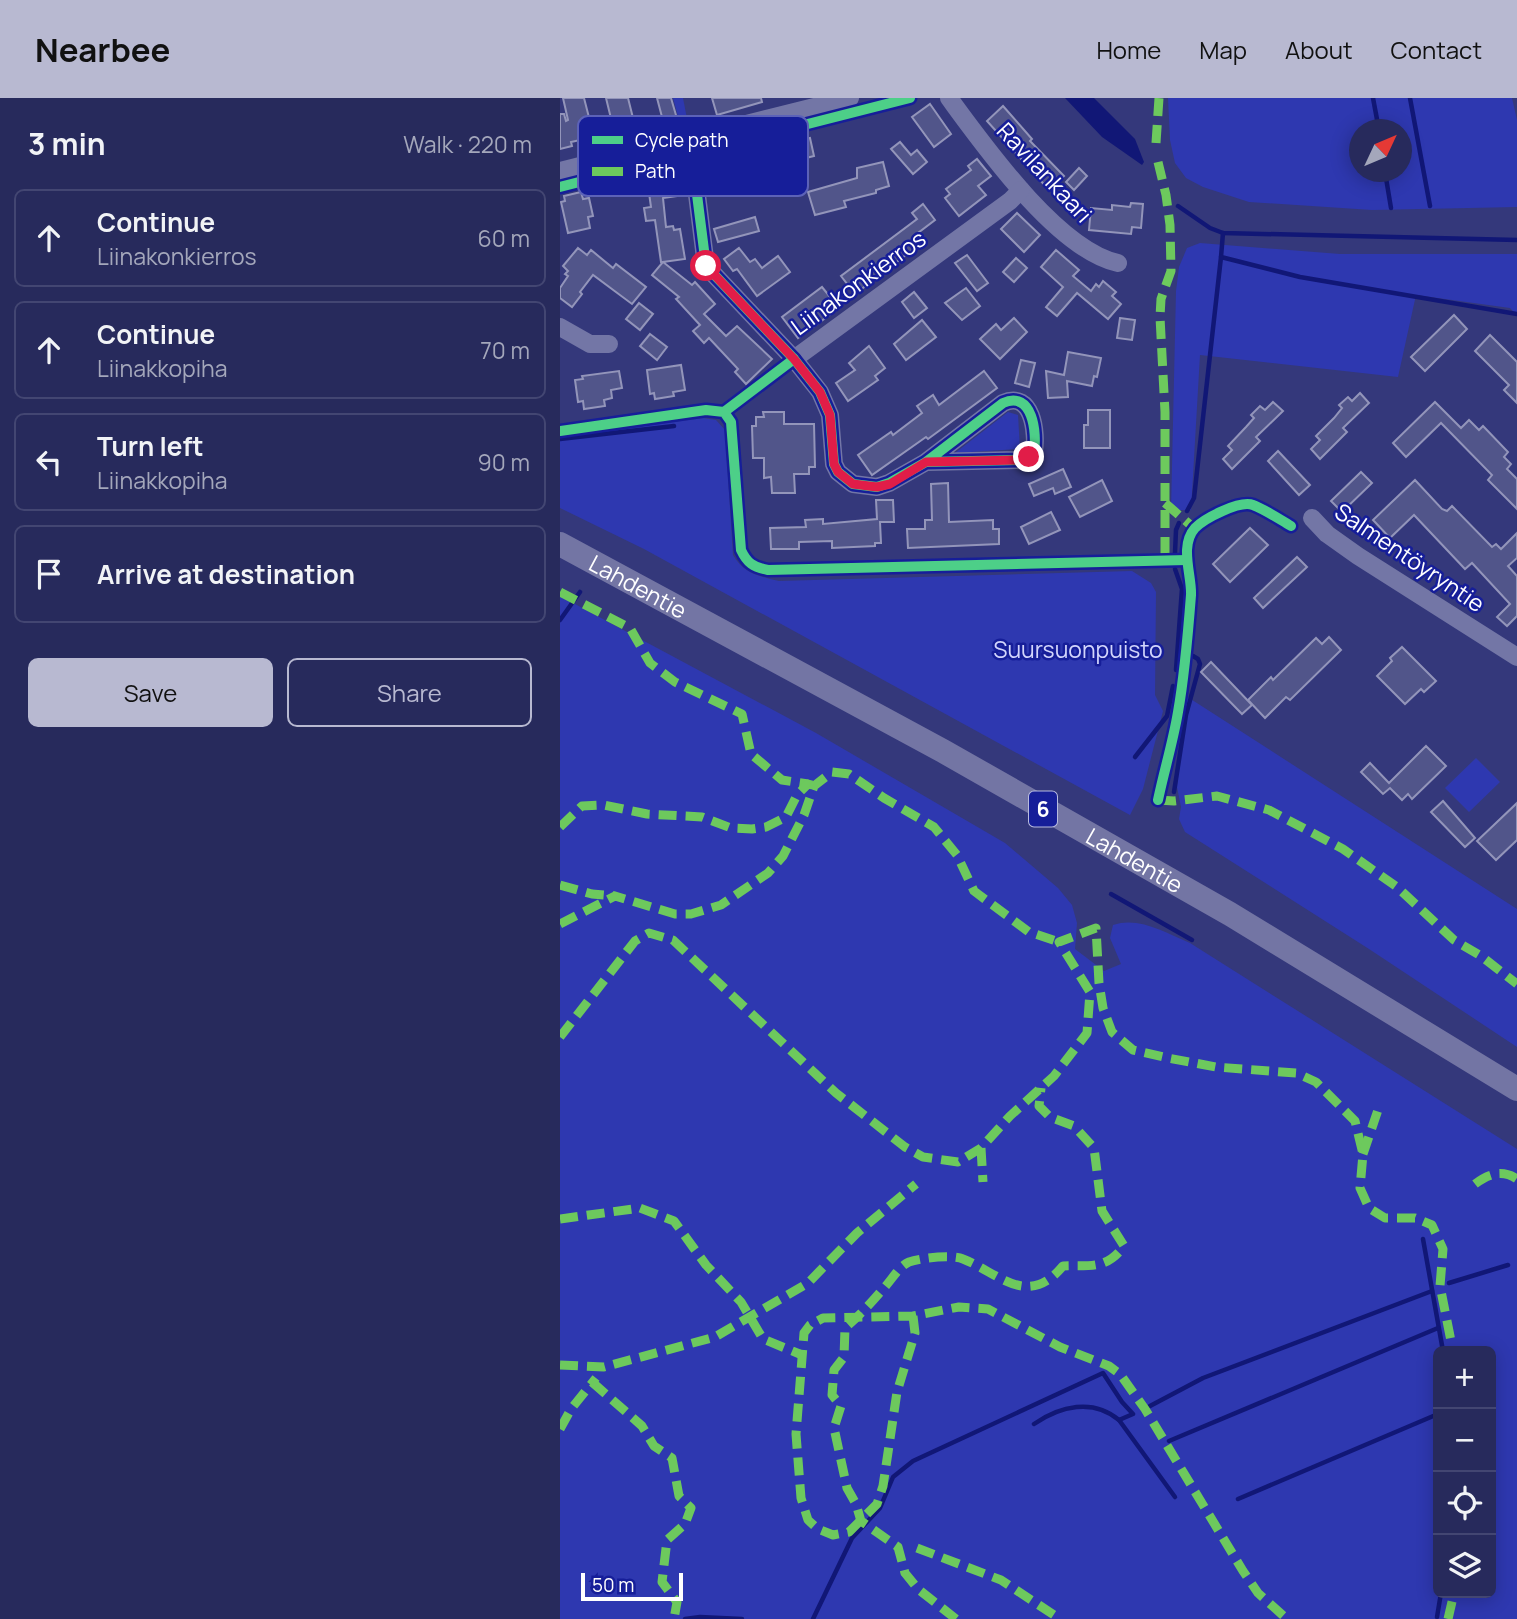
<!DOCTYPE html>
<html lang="en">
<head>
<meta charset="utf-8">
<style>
  body { margin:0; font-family:Manrope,sans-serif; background:#2f3262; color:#f1f3f6 }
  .controls { position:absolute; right:21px; bottom:21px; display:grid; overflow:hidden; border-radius:10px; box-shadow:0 4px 18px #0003 }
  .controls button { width:63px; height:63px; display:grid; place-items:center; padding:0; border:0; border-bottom:2px solid #434672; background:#272a5c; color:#f1f3f6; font:35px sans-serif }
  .compass { position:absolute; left:789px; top:21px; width:63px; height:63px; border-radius:50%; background:#272a5c; box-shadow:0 4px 18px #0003; rotate:46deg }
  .scale { position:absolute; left:21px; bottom:18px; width:102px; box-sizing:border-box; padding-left:7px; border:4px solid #fff; border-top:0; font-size:19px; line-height:24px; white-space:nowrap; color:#fff; -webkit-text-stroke:5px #161e99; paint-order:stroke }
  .stop { position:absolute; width:21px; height:21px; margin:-16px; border:5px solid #e11d48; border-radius:50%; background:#fff }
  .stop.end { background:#e11d48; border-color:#fff; box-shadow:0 2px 7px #0008 }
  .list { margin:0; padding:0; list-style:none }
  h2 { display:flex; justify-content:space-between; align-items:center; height:91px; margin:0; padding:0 28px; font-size:30px }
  h2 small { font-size:23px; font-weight:400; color:#a4a7bb }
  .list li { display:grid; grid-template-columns:46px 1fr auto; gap:21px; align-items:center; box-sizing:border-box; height:98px; margin:0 14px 14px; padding:0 14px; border:2px solid #434672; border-radius:10px }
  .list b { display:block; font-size:26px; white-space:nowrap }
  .list p { margin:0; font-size:23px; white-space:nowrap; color:#a4a7bb }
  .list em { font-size:23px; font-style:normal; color:#a4a7bb }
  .actions { display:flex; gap:14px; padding:21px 28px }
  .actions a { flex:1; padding:16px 0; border:2px solid #b8b9d1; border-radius:10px; text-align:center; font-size:24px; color:#b8b9d1 }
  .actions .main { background:#b8b9d1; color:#111 }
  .icon { flex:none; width:38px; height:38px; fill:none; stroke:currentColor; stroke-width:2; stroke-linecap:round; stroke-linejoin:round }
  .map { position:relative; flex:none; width:957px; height:1521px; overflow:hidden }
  header { display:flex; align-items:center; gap:42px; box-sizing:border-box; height:98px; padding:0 35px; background:#b8b9d1; color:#111 }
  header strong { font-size:33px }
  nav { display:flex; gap:38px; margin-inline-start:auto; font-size:24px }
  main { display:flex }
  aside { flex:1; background:#272a5c }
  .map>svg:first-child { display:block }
  .green { fill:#2e38b0; fill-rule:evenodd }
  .water { fill:#111776 }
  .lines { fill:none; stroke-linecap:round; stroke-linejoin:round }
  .stream { stroke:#111776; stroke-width:4.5 }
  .building { fill:#51558a; stroke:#9395ba; stroke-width:2 }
  .minor { stroke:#7376a6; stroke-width:18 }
  .highway { stroke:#7375a4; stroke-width:24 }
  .quiet { stroke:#6dc95d; stroke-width:9; stroke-dasharray:18 9; stroke-linecap:butt }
  .cycleway-casing { stroke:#161e99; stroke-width:15 }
  .cycleway { stroke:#4dcf88; stroke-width:10 }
  .route { stroke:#e11d48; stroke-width:9 }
  .labels { text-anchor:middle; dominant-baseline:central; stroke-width:5; stroke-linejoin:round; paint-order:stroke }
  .shield { fill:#161e99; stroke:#b9bce0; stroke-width:2 }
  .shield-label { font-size:21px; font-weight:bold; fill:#fff }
  .street-label { font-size:23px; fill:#fff; stroke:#161e99 }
  .park-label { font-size:23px; fill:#d2d5fc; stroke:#161e99 }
  .key { fill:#161e99; stroke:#5c62b8; stroke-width:2 }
  .key-label { font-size:19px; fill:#fff }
</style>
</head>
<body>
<header>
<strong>Nearbee</strong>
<nav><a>Home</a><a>Map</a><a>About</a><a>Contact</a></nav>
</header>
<main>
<aside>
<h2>3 min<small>Walk · 220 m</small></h2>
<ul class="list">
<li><svg class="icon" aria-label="ahead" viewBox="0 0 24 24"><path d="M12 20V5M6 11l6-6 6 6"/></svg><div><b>Continue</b><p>Liinakonkierros</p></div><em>60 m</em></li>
<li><svg class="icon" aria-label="ahead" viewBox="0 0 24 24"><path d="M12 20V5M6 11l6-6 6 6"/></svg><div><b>Continue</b><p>Liinakkopiha</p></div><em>70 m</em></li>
<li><svg class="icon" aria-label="left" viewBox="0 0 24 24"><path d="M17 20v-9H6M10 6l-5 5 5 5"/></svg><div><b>Turn left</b><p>Liinakkopiha</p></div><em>90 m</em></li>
<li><svg class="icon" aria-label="arrive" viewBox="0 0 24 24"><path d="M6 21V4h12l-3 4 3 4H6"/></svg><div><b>Arrive at destination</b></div></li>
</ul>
<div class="actions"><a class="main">Save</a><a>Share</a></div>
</aside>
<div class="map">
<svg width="957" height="1521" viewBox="0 0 957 1521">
  <rect width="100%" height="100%" fill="#34387b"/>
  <g class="green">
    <polygon points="113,0 123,0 129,31 122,33"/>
    <path d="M608,0H952L957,22V109L812,112L689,104L643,89L626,80L615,65L610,42ZM800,32H842V74H800Z"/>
    <polygon points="640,145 780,156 957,156 957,218 950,210 856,197 838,279 640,257 631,412 611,412 616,193 619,169 627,150"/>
    <polygon points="448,314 458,317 460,351 395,355"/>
    <path d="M143,320L156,322L165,332L173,457C184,476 199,478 219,483L572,473L591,485L596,494L595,597L603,613L583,691L570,717L84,451L0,410V339Z"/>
    <path d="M0,498L256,635L445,745L498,790L512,807L517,825L515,851L544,873L561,866L550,840L553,827C579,818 606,835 630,845L957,1051V1521H0ZM878,1253H931V1495H878Z"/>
    <polygon points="626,598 957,811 957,949 809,851 625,734 619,721 621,709 617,689"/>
    <polygon points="916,660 940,684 909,714 885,690"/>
  </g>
  <polygon class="water" points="505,0 534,0 575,41 584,64 582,67 542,39"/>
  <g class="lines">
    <g class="stream">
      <polyline points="813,0 819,32"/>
      <polyline points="850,0 870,108"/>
      <polyline points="825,74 831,110"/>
      <polyline points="618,108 650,130 663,135 957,142"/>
      <polyline points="663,135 661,159 740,179 957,216"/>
      <polyline points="0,341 114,328"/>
      <polyline points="627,413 634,400 661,159"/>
      <polyline points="615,455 616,432 619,425"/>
      <polyline points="615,471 622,491 616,572"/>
      <polyline points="0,522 20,494"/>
      <polyline points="575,659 607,618 613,588"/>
      <polyline points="614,694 626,617 640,566 638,561 633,558"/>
      <polyline points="551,796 632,842"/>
      <polyline points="863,1141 883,1253"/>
      <polyline points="889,1185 948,1167"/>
      <polyline points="590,1308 643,1280 872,1193"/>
      <polyline points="559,1322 615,1399"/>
      <polyline points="609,1343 878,1230"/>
      <polyline points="678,1401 878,1316"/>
      <polyline points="877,1519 881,1495"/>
      <polyline points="125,1521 140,1519 182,1521"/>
      <path d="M253,1521L292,1440L320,1410L333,1379L353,1363L543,1275L562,1304L573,1316L559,1322C533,1300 500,1308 474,1326"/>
    </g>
  </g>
  <g class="building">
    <polygon points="3,0 24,0 34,39 11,44 12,48 0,51 0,16 4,16 6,23 8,22"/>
    <polygon points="46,0 68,0 78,40 57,45"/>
    <polygon points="97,0 111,0 120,31 106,34"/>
    <polygon points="152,0 201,0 202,4 157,17"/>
    <polygon points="370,6 391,36 374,49 352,19"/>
    <polygon points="443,8 472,41 470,43 504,78 489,92 427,23"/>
    <polygon points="250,40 254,58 238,62 234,43"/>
    <polygon points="340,44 351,57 357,52 367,64 353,76 331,51"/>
    <polygon points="417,61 431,78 418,88 426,97 399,118 385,100 390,96 386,91 411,72 408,68"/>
    <polygon points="323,64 329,88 316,92 316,95 284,103 286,109 255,117 248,94 297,80 297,70"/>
    <polygon points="519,70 527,78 514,92 506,84"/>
    <polygon points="114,71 118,98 103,100 106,129 113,128 114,132 120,131 125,161 103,164 132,187 135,184 155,206 144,216 166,238 177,228 212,261 186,286 175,274 178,271 149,240 144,245 133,233 140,227 116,201 119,199 92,177 103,164 101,164 95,122 86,123 84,110 91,109 87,81 92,80 91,74"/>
    <polygon points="21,94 23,101 29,100 33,118 28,119 30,130 8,135 1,104 5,103 4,98"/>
    <polygon points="571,105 583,106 581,130 572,129 571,136 529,132 531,110 552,112 552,107 570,109"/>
    <polygon points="363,106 375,122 358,135 364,143 295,196 281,178 357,121 352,115"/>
    <polygon points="457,115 480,137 464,154 441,131"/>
    <polygon points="195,119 199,133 158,144 154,131"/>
    <polygon points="18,150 27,157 31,152 53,170 56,166 86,189 72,206 33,177 20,194 22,196 12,209 0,200 0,190 8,178 5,176 8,173 3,168"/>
    <polygon points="179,150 190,164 195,161 202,170 218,158 230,174 197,198 177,171 173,173 164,161"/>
    <polygon points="496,152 519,172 513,178 531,193 536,186 539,189 543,183 556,194 552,198 561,206 548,221 517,195 497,218 486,209 503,189 481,169"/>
    <polygon points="407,157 428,185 417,193 395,165"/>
    <polygon points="456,160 467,170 454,184 443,174"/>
    <polygon points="262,189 279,210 238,240 222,219"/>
    <polygon points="406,190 420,208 402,222 385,205"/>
    <polygon points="354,194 367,210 354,220 342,204"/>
    <polygon points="79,205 93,216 80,232 66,221"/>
    <polygon points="894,217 907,231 865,273 851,259"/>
    <polygon points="454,220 467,234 440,261 420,241 436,226 441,232"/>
    <polygon points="560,220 575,222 572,242 557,240"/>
    <polygon points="362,222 376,239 346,262 334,246"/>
    <polygon points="90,236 107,249 97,262 80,248"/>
    <polygon points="930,237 957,264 957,305 944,292 949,287 915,253"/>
    <polygon points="309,248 325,270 315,278 318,282 288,303 276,285 295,272 289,265"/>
    <polygon points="508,254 541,260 537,279 534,278 532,288 507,283 508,299 488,300 486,273 504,277"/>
    <polygon points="461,262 475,265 469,289 455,285"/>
    <polygon points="121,267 125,292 113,294 114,298 95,301 94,295 90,296 87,272"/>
    <polygon points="59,273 62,290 51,292 52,300 44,302 45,308 24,311 23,303 18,304 15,282 23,281 22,278"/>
    <polygon points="424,273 437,290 368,341 366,339 312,377 298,357 331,334 333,337 362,315 357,308 373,297 379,307"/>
    <polygon points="800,295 809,305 783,330 787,334 760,361 751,351 760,342 756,338 774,320 782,310 779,307 788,299 792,303"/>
    <polygon points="713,304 723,313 696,339 700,343 672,371 663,361 672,352 668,348 686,329 694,320 691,317 700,308 705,312"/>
    <polygon points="875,304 901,330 909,322 919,332 923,328 948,354 944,359 951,366 947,371 957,381 957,411 928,382 932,377 881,325 846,359 833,345"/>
    <polygon points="528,312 550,312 550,350 524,350 524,327 528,327"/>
    <polygon points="203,314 224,314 224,326 254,326 255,369 249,369 249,376 234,376 235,395 212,395 211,379 204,380 204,360 193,360 192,328 196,328 196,319 204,319"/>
    <polygon points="718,353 750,387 739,397 708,363"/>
    <polygon points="503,371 511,389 495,396 493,390 474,398 469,386"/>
    <polygon points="801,374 812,385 782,414 771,403"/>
    <polygon points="542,382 552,403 520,419 509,399"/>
    <polygon points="855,382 882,411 887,413 892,408 932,449 936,446 941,451 957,435 957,460 948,468 957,478 957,518 947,528 937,519 950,506 912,465 905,471 854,417 830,440 813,422"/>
    <polygon points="388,385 389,424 433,422 433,431 439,431 439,446 348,450 347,431 365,431 365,422 372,422 371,386"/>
    <polygon points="316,402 333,402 334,424 320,424 321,445 315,445 315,448 272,450 272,443 239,444 239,451 211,451 210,430 246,429 245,422 263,421 263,426 317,421"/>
    <polygon points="491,414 500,432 469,446 461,429"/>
    <polygon points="690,430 708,447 670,484 653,466"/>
    <polygon points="737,459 747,469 703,510 694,500"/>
    <polygon points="769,539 781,552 730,602 726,599 705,620 688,602 711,579 713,582 756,540 762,546"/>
    <polygon points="842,549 876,583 864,594 861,591 845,606 817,578 832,563 830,560"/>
    <polygon points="651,564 692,607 682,616 641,574"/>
    <polygon points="866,648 886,668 852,701 848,696 842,702 830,690 823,696 801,674 810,665 829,685"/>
    <polygon points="883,703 915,740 905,749 871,714"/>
    <polygon points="957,705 957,742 936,762 917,743"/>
  </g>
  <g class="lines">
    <g class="minor">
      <path d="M389,0C425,49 498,152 558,165"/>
      <path d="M130,41L146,168L234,261L260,294L270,317L274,366L278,374L293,386L317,389L329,385L366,364L462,362L474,354C477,335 473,292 443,305L366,364"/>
      <polyline points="0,73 290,0"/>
      <polyline points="0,229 30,246 49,246"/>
      <polyline points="234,261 450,103 461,92"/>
      <polyline points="752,420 767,436 798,458 957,559"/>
    </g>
    <path class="highway" id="s1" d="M0,446L383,653L670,816L957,991"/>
    <g class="quiet">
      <polyline points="596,45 599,0"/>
      <polyline points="598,64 606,97 610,127 611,173 601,201 600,219 605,314 605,464"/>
      <polyline points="605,405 635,431"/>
      <polyline points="0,494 70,530 90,565 115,584 182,616 191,656 222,682 248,686"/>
      <polyline points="598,702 614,703 657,698 709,712 783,751 837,789 894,842 921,858 957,886"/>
      <polyline points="0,729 22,708 44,707 87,716 142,719 171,730 192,731 206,729 226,719 237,697 248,686 252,687"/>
      <polyline points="0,787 32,796 55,798"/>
      <polyline points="0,826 55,798 115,816 131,816 161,807 208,775 223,758 244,717 254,688 272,674 289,676 324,700 374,729 397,757 414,793 469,834 499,844"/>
      <polyline points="0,939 75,843 89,835 113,842 276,995 345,1049 363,1059 398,1064 421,1050 450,1018 494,978 527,935 530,894 499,844 536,830 539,885 543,910 552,934 573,952 608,960 656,969 736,975 756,984 795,1023 803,1056 800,1090 809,1110 825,1120 855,1120 872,1127 883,1151 880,1188 893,1253"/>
      <polyline points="421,1050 423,1084"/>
      <polyline points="803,1056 819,1009"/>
      <path d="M915,1086C928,1076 942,1071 957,1081"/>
      <polyline points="0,1121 80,1110 114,1123 146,1167 181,1204 203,1241 242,1257"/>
      <polyline points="353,1218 355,1235 337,1294 323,1388 317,1406 289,1434 273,1437 258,1431 248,1422 241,1400 236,1336 244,1235 250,1227 263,1220 353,1218 399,1209 428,1211 500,1249 549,1268 560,1276 585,1311 683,1473 698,1495 727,1521"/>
      <polyline points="0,1267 44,1269 155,1239 248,1185 297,1135 356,1086"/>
      <polyline points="32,1284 82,1328 94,1348 112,1360 119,1398 131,1410 125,1426 107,1442 102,1484 117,1504 114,1521"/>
      <polyline points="0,1331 11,1311 36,1280"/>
      <polyline points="357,1450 441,1482 500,1521"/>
      <path d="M396,1521L358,1491L345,1475L338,1449L301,1423L296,1406L287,1390L274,1330L281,1308L272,1297L274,1272L284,1259L285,1230C299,1218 311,1205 323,1191C331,1183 339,1168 349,1164C361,1160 391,1156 403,1161C439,1175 467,1211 503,1168C530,1167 546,1172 564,1148L542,1113L534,1050L514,1028L490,1019L479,1008L481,990"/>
      <polyline points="888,1521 894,1495"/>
    </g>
    <g class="cycleway-casing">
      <g id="cycleway">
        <path d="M130,41L146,168L234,261L260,294L270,317L274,366L278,374L293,386L317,389L329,385L366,364L462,362L474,354C477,335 473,292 443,305L366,364"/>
        <polyline points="0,89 350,0"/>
        <polyline points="164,314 234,261"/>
        <path d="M0,333L146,312L164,314L171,324L181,452C187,465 193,469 208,472L627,462"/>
        <path d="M598,702C604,673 613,644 618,614C625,575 628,536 631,497C632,477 619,448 635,430C645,420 680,402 693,407C706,412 719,421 731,428"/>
      </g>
    </g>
    <use href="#cycleway" class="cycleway"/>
  </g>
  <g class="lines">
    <polyline class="route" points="146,168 234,261 260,294 270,317 274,366 278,374 293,386 317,389 330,386 366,364 462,362 469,359"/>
  </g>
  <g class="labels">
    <rect class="shield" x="469" y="693.5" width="28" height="35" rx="5"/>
    <g class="shield-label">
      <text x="483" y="711">6</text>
    </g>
    <g class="street-label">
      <text transform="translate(485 74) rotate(47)">Ravilankaari</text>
      <text transform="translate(298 184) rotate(-36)">Liinakonkierros</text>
      <text transform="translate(850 459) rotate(34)">Salmentöyryntie</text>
      <text stroke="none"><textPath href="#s1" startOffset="89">Lahdentie</textPath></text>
      <text stroke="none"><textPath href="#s1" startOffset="656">Lahdentie</textPath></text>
    </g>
    <g class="park-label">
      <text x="518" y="551">Suursuonpuisto</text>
    </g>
  </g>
  <rect x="18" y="18" width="230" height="80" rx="10" class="key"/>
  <rect x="32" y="38" width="31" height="8" fill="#4dcf88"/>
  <rect x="32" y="69" width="31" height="9" fill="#6dc95d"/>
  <g class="key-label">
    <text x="75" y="49">Cycle path</text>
    <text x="75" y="80">Path</text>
  </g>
</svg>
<div class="controls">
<button>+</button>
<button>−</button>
<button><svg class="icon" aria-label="locate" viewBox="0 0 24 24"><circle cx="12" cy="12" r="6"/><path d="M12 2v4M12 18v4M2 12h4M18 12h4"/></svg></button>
<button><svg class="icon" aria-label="layers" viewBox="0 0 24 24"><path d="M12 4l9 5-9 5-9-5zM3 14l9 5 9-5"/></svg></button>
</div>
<svg class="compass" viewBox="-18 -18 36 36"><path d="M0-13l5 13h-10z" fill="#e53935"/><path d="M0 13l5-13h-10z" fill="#a4a7bb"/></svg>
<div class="scale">50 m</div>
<div class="stop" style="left:146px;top:168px"></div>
<div class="stop end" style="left:469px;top:359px"></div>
</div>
</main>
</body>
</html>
